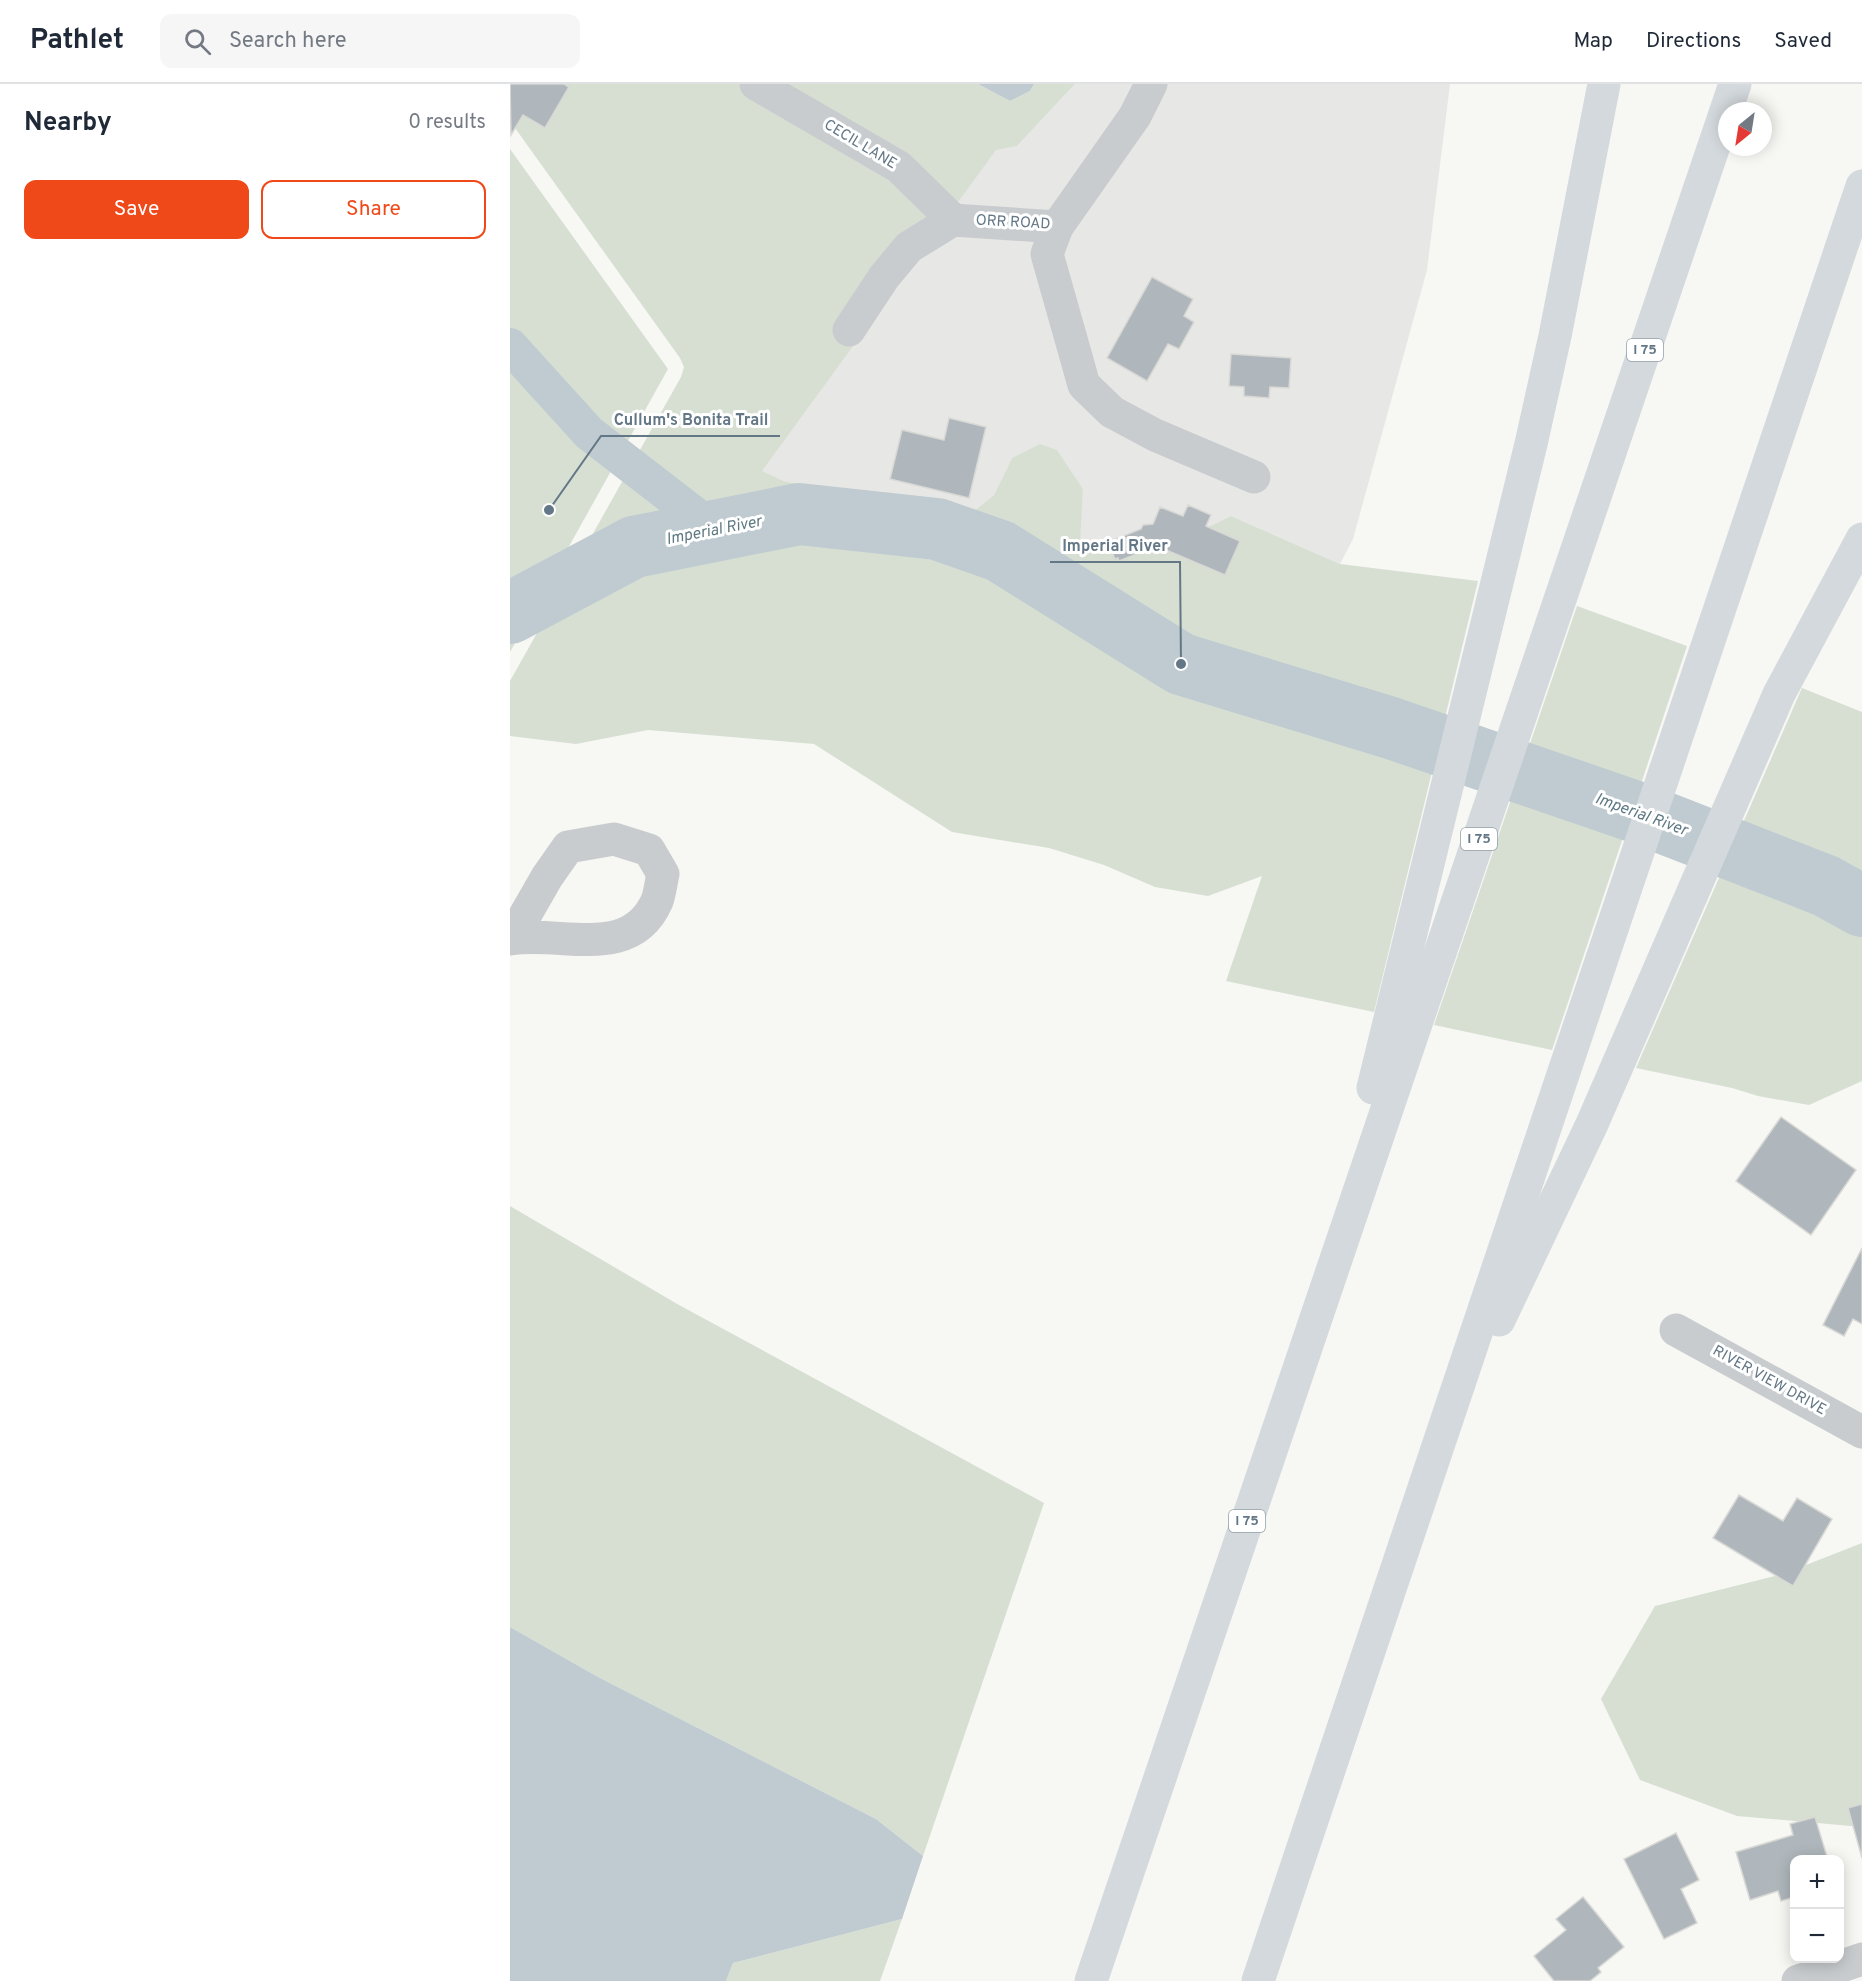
<!DOCTYPE html>
<html lang="en">
<head>
<meta charset="utf-8">
<style>
  body { margin:0; font-family:Overpass,sans-serif; background:#f6f6f7; color:#1f2937 }
  .controls { position:absolute; right:18px; bottom:18px; display:grid; overflow:hidden; border-radius:12px; box-shadow:0 3px 15px #0003 }
  .controls button { width:54px; height:54px; display:grid; place-items:center; padding:0; border:0; border-bottom:2px solid #e0e1e3; background:#fff; color:#1f2937; font:30px sans-serif }
  .compass { position:absolute; left:1208px; top:18px; width:54px; height:54px; border-radius:50%; background:#fff; box-shadow:0 3px 15px #0003; rotate:210deg }
  .list { margin:0; padding:0; list-style:none }
  h2 { display:flex; justify-content:space-between; align-items:center; height:78px; margin:0; padding:0 24px; font-size:26px }
  h2 small { font-size:20px; font-weight:400; color:#747a83 }
  .actions { display:flex; gap:12px; padding:18px 24px }
  .actions a { flex:1; padding:14px 0; border:2px solid #f04919; border-radius:12px; text-align:center; font-size:21px; color:#f04919 }
  .actions .main { background:#f04919; color:#fff }
  .icon { flex:none; width:33px; height:33px; fill:none; stroke:currentColor; stroke-width:2; stroke-linecap:round; stroke-linejoin:round }
  .map { position:relative; flex:none; width:1352px; height:1897px; overflow:hidden }
  header { display:flex; align-items:center; gap:36px; box-sizing:border-box; height:84px; padding:0 30px; background:#fff; border-bottom:2px solid #e0e1e3 }
  header strong { font-size:28px }
  nav { display:flex; gap:33px; margin-inline-start:auto; font-size:21px }
  .search { width:420px; height:54px; background:#f6f6f7; display:flex; align-items:center; gap:15px; box-sizing:border-box; padding:0 21px; border-radius:12px; color:#747a83; font-size:22px }
  main { display:flex }
  aside { flex:1; background:#fff }
  .map>svg:first-child { display:block }
  .built { fill:#e7e8e6 }
  .green { fill:#d7dfd3 }
  .water { fill:#bfcbd0 }
  .lines { fill:none; stroke-linecap:round; stroke-linejoin:round }
  .canal { stroke:#bfcbd0; stroke-width:36 }
  .river { stroke:#bfcbd0; stroke-width:62 }
  .building { fill:#afb7bc; stroke:#d8d8d5; stroke-width:1.5 }
  .minor { stroke:#c9cccf; stroke-width:33 }
  .highway { stroke:#d4d9dd; stroke-width:33 }
  .labels { text-anchor:middle; dominant-baseline:central; stroke-width:6; stroke-linejoin:round; paint-order:stroke }
  .shield { fill:#fff; stroke:#92a0aa; stroke-width:1.5 }
  .shield-label { font-size:14px; font-weight:bold; fill:#637786 }
  .street-label { font-size:15px; fill:#637786; stroke:#fff }
  .water-label { font-size:16px; font-style:italic; fill:#5f7983; stroke:#fff }
  .leader { fill:none; stroke:#637786; stroke-width:2 }
  .callout-dot { fill:#637786; stroke:#fff; stroke-width:2 }
  .callout-label { font-size:16px; text-anchor:middle; font-weight:bold; fill:#637786; stroke:#fff; stroke-width:6; stroke-linejoin:round; paint-order:stroke }
</style>
</head>
<body>
<header>
<strong>Pathlet</strong>
<div class="search"><svg class="icon" aria-label="search" viewBox="0 0 24 24"><circle cx="10" cy="10" r="6"/><path d="M15 15l6 6"/></svg>Search here</div>
<nav><a>Map</a><a>Directions</a><a>Saved</a></nav>
</header>
<main>
<aside>
<h2>Nearby<small>0 results</small></h2>
<ul class="list">
</ul>
<div class="actions"><a class="main">Save</a><a>Share</a></div>
</aside>
<div class="map">
<svg width="1352" height="1897" viewBox="0 0 1352 1897">
  <rect width="100%" height="100%" fill="#f7f7f3"/>
  <polygon class="built" points="565,0 940,0 917,186 843,455 830,480 721,432 673,455 622,468 569,460 573,405 502,374 484,411 459,431 423,432 390,423 356,409 300,403 274,397 251,387 486,65 507,62"/>
  <g class="green">
    <polygon points="0,0 468,0 500,17 520,7 524,0 565,0 507,62 486,66 252,387 274,397 300,403 356,409 390,423 423,432 459,431 484,411 502,374 530,360 547,366 573,405 570,460 622,468 673,455 721,432 830,480 968,497 864,928 716,897 752,792 698,812 645,803 594,781 539,764 442,748 304,660 138,646 66,660 0,652 0,597 171,293 174,283 170,274 0,37"/>
    <polygon points="0,65 158,285 0,568"/>
    <polygon points="1067,522 1177,562 1042,966 924,941"/>
    <polygon points="1292,604 1352,628 1352,997 1299,1021 1248,1012 1222,1004 1126,984"/>
    <polygon points="0,1122 169,1221 534,1419 413,1772 366,1735 88,1593 0,1543"/>
    <polygon points="1352,1459 1352,1743 1227,1732 1130,1696 1091,1615 1145,1522 1273,1490"/>
    <polygon points="392,1835 370,1897 216,1897 223,1879"/>
  </g>
  <g class="water">
    <polygon points="468,0 524,0 520,7 500,17"/>
    <polygon points="0,1543 88,1593 366,1735 413,1772 392,1835 223,1879 216,1897 0,1897"/>
  </g>
  <g class="lines">
    <polyline class="canal" points="0,262 79,349 206,447"/>
    <polyline class="river" points="0,529 124,463 289,430 427,445 490,467 671,580 881,644 1126,728 1316,802 1352,822"/>
  </g>
  <g class="building">
    <polygon points="0,0 54,0 59,3 35,44 13,31 1,51"/>
    <polygon points="642,193 683,215 674,232 684,238 669,265 658,260 637,297 597,274"/>
    <polygon points="721,270 781,274 779,304 760,303 759,314 734,312 734,303 719,302"/>
    <polygon points="439,334 476,343 459,414 380,395 392,346 434,356"/>
    <polygon points="678,421 701,431 696,442 730,457 715,491 656,466 653,471 639,465 609,477 608,474 605,475 599,461 602,460 601,457 631,445 633,441 643,440 650,423 673,432"/>
    <polygon points="1271,1033 1346,1086 1301,1151 1226,1097"/>
    <polygon points="1352,1164 1352,1240 1343,1235 1334,1252 1313,1241"/>
    <polygon points="1229,1411 1273,1437 1287,1414 1322,1435 1283,1502 1203,1454"/>
    <polygon points="1352,1720 1352,1774 1338,1724"/>
    <polygon points="1305,1733 1318,1776 1284,1776 1284,1813 1271,1817 1268,1807 1240,1816 1226,1768 1283,1751 1280,1740"/>
    <polygon points="1166,1749 1189,1796 1171,1805 1187,1839 1154,1855 1114,1775"/>
    <polygon points="1073,1813 1114,1863 1088,1884 1091,1888 1080,1897 1044,1897 1024,1872 1056,1846 1046,1835"/>
  </g>
  <g class="lines">
    <g class="minor">
      <polyline points="246,0 389,83 443,136"/>
      <polyline points="547,143 537,170 574,301 602,328 645,351 744,393"/>
      <polyline points="339,246 374,193 399,163 443,136 547,143 625,32 641,0"/>
      <path d="M0,855C51,846 120,878 147,817C150,809 151,798 153,790L139,766L104,755L58,763L37,793L2,854"/>
      <polyline points="1166,1246 1352,1348"/>
      <polyline points="1288,1897 1352,1875"/>
    </g>
    <g class="highway">
      <polyline points="863,1004 1021,360 1045,252 1094,0"/>
      <polyline points="989,1236 1082,1040 1269,610 1352,455"/>
      <polyline points="581,1897 1225,0"/>
      <polyline points="748,1897 1352,102"/>
    </g>
  </g>
  <g class="labels">
    <g class="shield">
      <rect x="1117" y="255" width="36" height="22" rx="4.5"/>
      <rect x="951" y="744" width="36" height="22" rx="4.5"/>
      <rect x="719" y="1426" width="36" height="22" rx="4.5"/>
    </g>
    <g class="shield-label">
      <text x="1135" y="266">I 75</text>
      <text x="969" y="755">I 75</text>
      <text x="737" y="1437">I 75</text>
    </g>
    <g class="street-label">
      <text transform="translate(350 61) rotate(31)">CECIL LANE</text>
      <text transform="translate(503 139) rotate(3)">ORR ROAD</text>
      <text transform="translate(1259 1297) rotate(29)">RIVER VIEW DRIVE</text>
    </g>
    <g class="water-label">
      <text transform="translate(204 447) rotate(-11)">Imperial River</text>
      <text transform="translate(1131 731) rotate(20)">Imperial River</text>
    </g>
  </g>
  <path class="leader" d="M39 426L91 352H270M671 580L670 478H540"/>
  <g class="callout-dot">
    <circle cx="39" cy="426" r="6"/>
    <circle cx="671" cy="580" r="6"/>
  </g>
  <g class="callout-label">
    <text x="181" y="341">Cullum's Bonita Trail</text>
    <text x="605" y="467">Imperial River</text>
  </g>
</svg>
<div class="controls">
<button>+</button>
<button>−</button>
</div>
<svg class="compass" viewBox="-18 -18 36 36"><path d="M0-13l5 13h-10z" fill="#e53935"/><path d="M0 13l5-13h-10z" fill="#747a83"/></svg>
</div>
</main>
</body>
</html>
